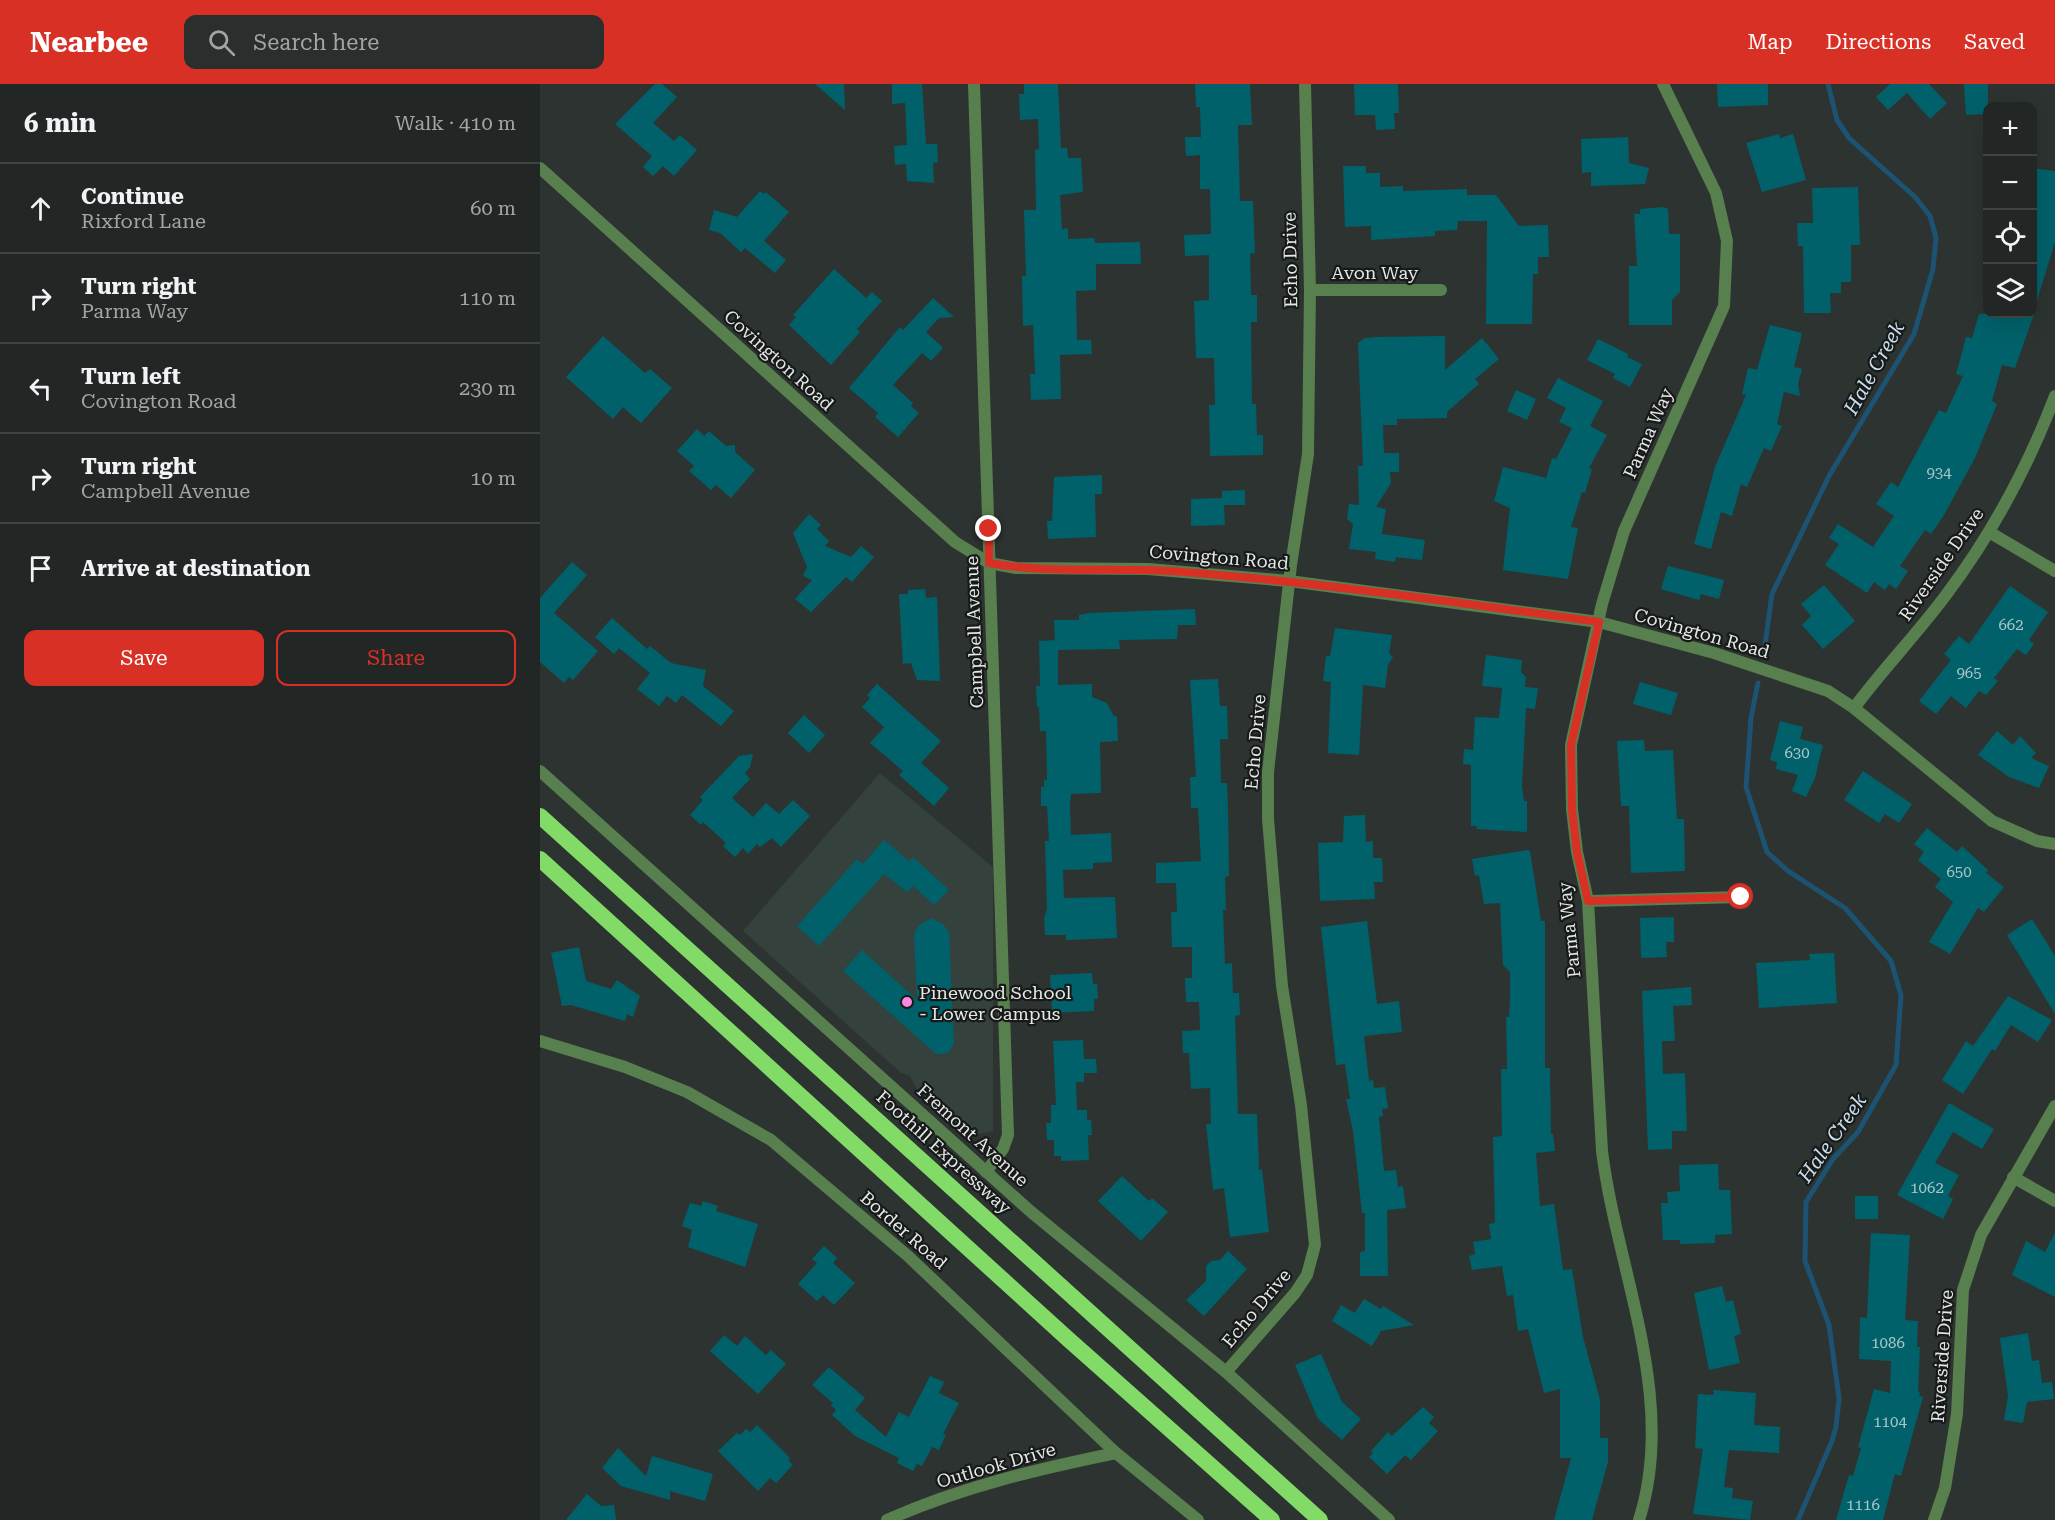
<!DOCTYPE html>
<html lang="en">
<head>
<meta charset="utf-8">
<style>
  body { margin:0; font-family:"Roboto Serif",serif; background:#2a2e2d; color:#f1f3f6 }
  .controls { position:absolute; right:18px; top:18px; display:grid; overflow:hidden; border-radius:12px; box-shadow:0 6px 24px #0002 }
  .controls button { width:54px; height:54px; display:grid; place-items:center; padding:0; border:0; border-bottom:2px solid #3f4342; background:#222625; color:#f1f3f6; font:30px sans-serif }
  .stop { position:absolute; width:18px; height:18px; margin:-14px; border:4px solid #d93025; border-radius:50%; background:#fff }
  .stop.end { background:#d93025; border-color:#fff; box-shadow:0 2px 6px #0008 }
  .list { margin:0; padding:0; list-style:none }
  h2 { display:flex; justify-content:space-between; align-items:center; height:78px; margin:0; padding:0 24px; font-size:26px }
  h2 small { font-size:20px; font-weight:400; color:#a2a5a7 }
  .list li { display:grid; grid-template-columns:39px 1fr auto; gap:18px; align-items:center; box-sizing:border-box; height:90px; padding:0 24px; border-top:2px solid #3f4342 }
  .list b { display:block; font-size:22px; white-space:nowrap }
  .list p { margin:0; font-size:20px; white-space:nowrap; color:#a2a5a7 }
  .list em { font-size:20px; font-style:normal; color:#a2a5a7 }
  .actions { display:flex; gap:12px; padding:18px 24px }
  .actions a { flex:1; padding:14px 0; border:2px solid #d93025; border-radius:12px; text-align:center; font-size:21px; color:#d93025 }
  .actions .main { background:#d93025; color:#fff }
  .icon { flex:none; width:33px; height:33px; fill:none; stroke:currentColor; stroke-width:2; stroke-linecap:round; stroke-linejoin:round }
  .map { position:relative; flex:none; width:1515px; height:1436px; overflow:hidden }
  header { display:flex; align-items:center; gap:36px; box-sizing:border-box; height:84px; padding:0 30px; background:#d93025; color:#fff }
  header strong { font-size:28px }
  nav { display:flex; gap:33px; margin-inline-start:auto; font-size:21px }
  .search { width:420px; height:54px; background:#2a2e2d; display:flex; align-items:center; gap:15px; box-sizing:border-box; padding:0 21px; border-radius:12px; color:#a2a5a7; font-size:22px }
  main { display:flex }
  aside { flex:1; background:#222625 }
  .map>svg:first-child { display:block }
  .built { fill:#34413c }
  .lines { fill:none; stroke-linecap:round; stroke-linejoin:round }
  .stream { stroke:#1d5372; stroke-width:5 }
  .building { fill:#01616a }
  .minor { stroke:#587f4e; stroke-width:12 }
  .trunk { stroke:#82da67; stroke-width:16 }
  .route { stroke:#d93025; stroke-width:8 }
  .poi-dot { fill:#fe85e0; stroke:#171a19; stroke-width:2 }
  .labels { text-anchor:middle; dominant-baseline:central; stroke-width:4.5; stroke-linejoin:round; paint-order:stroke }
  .number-label { font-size:15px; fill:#abc6c8 }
  .street-label { font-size:18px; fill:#e4e8e7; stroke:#171a19 }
  .poi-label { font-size:18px; fill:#e4e8e7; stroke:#171a19; text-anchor:start }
  .water-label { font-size:20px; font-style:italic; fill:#cae0ef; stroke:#171a19 }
</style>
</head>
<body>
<header>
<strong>Nearbee</strong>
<div class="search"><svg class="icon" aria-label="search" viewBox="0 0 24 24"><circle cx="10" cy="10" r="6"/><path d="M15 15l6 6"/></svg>Search here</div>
<nav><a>Map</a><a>Directions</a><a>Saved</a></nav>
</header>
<main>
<aside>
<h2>6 min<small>Walk · 410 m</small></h2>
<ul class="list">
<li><svg class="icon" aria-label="ahead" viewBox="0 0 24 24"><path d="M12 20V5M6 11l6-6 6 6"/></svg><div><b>Continue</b><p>Rixford Lane</p></div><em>60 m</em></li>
<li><svg class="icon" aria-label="right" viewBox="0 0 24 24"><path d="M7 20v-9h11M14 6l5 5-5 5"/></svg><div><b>Turn right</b><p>Parma Way</p></div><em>110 m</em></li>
<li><svg class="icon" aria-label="left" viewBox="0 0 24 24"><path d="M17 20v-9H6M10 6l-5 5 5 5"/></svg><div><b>Turn left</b><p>Covington Road</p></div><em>230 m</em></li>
<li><svg class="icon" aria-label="right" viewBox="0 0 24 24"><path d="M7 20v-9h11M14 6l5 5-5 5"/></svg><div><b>Turn right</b><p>Campbell Avenue</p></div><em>10 m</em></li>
<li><svg class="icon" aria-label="arrive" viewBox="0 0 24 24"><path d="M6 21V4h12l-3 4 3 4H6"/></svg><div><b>Arrive at destination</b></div></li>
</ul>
<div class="actions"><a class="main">Save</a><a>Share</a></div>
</aside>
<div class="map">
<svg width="1515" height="1436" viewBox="0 0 1515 1436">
  <rect width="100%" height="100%" fill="#2d3331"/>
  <polygon class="built" points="340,689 453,783 453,1047 430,1052 376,1004 370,992 361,989 203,847"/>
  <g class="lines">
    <g class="stream">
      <polyline points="1224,568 1232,510 1289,392 1374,250 1393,185 1396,154 1390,132 1375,113 1309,54 1297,36 1288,0"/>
      <polyline points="1218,599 1211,634 1206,703 1227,768 1248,787 1305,824 1351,877 1361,911 1356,981 1318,1048 1293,1075 1266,1118 1265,1177 1289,1241 1299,1314 1296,1343 1292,1357 1258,1436"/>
    </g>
  </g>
  <g class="building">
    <polygon points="115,0 122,0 137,13 113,39 134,57 140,51 157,66 134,92 123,82 113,92 103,83 112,72 75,40"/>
    <polygon points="275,0 304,0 305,26"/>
    <polygon points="352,0 382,0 386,60 397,60 398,78 393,79 394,99 367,97 366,80 355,81 354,62 367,61 365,19 352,20"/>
    <polygon points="484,0 518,0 521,64 527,64 528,74 541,74 543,108 520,111 522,145 528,144 528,155 554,154 555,159 600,158 601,180 556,180 556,206 536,207 537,256 551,256 552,270 520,271 521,315 491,316 490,290 495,290 493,241 483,242 482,192 486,192 484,126 496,126 495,66 499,65 498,35 480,36 479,10 484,10"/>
    <polygon points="655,0 710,0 712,41 698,41 700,117 713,117 715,169 710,170 711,211 717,211 717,238 711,238 712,320 716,320 717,351 723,351 723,371 670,372 669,321 675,321 674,274 656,274 654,217 669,216 669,171 645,172 644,151 671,150 670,105 660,105 660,71 646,72 645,53 661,53 660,23 656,23"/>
    <polygon points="814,0 858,0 859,29 854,29 855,45 836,46 835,31 815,31"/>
    <polygon points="1177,0 1228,0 1228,21 1178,23"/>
    <polygon points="1350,0 1389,0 1407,19 1390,35 1367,9 1348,26 1336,13"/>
    <polygon points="1424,0 1448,0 1448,30 1426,31"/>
    <polygon points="1239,50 1240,54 1253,50 1266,96 1222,108 1206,59"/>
    <polygon points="1088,53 1089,79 1109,84 1105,100 1051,102 1051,88 1042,89 1041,55"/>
    <polygon points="803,82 826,82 826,89 840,89 840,103 863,102 863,107 927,105 927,111 956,111 979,142 1008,141 1009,173 998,173 998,190 993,190 992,240 946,240 947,137 918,137 917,146 895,147 895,152 831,156 831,142 805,143"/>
    <polygon points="1492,84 1515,87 1515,158 1496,220 1492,220"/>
    <polygon points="1318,103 1320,161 1311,161 1311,198 1301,198 1301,209 1290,209 1291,229 1264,229 1263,162 1258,162 1257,139 1273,139 1272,104"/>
    <polygon points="220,107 224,110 226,108 249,128 224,157 246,176 235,189 205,164 201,168 180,149 169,146 174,126 197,133"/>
    <polygon points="1123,123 1128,125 1129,150 1140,150 1140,208 1132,216 1132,241 1089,241 1089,182 1097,182 1094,130 1100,130 1100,125"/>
    <polygon points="294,185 326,214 332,208 342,217 317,245 320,248 291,281 249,241 256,233 253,231"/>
    <polygon points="393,214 414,233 399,234 386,248 403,264 391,277 382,269 353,301 373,319 371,322 379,329 358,353 335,333 338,329 309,304 360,243 363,246"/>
    <polygon points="1439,230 1494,230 1475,284 1462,281 1452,317 1457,320 1435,374 1404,431 1391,450 1385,446 1360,482 1368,487 1356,505 1349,500 1345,506 1334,498 1327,509 1285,481 1299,460 1289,454 1298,440 1333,463 1354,432 1336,420 1351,398 1358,403 1399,326 1406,329 1423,292 1416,290 1420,276 1426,253 1432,254"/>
    <polygon points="1230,241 1262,249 1254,283 1262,285 1258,300 1260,312 1244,308 1237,340 1242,342 1231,367 1224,364 1207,403 1201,400 1192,432 1181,428 1171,465 1154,460 1175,383 1206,311 1202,310 1208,284 1217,286"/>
    <polygon points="63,252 105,289 110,285 132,304 101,339 83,323 73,335 26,293"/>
    <polygon points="905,252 905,286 942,254 959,275 935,295 939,300 907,328 907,334 857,335 857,341 843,341 844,369 859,369 859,388 850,388 851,399 836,423 846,425 842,450 885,456 882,476 856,473 855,478 835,475 836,468 809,465 813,440 807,435 809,420 819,421 818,382 823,382 818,259 825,254 837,253"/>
    <polygon points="1058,255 1088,270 1087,273 1102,280 1090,303 1073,294 1075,290 1047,276"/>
    <polygon points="1018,294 1063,317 1050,342 1067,351 1049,384 1052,385 1045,409 1042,408 1031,443 1038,444 1028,495 963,486 970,424 954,417 963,383 1006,394 1012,374 1016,375 1032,344 1019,338 1026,324 1007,314"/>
    <polygon points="976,306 996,315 987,336 967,327"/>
    <polygon points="157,345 164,352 169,347 186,362 195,361 195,368 215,386 191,414 176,401 171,406 149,387 154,382 137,367"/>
    <polygon points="562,391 562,410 555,410 556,453 508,455 507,437 512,437 514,393"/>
    <polygon points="705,406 705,421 684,421 685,441 651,442 651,415 682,414 682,407"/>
    <polygon points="269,430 281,441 277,445 289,457 285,462 311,473 321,462 334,473 312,498 306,493 271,528 255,515 272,496 263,492 267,483 253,449"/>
    <polygon points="32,478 47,491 14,529 58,567 33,596 29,593 24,599 0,578 0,514"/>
    <polygon points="1128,482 1184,496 1179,515 1161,510 1159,516 1121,505"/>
    <polygon points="1284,501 1315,537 1283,565 1262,541 1271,532 1261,520"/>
    <polygon points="1470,502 1508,528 1489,556 1494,560 1486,571 1477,565 1454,594 1458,597 1446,611 1439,607 1426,624 1411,612 1396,630 1379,617 1411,576 1404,570 1419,552 1429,560"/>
    <polygon points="385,505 386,514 397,513 400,597 377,596 371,579 363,580 359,510 368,510 368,506"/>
    <polygon points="655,525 656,541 638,541 637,555 579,556 580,565 518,566 518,601 552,600 552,613 567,619 573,631 577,633 578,657 560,658 561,709 531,710 530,721 531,751 571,749 572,778 553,779 553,785 523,786 524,814 575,813 577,854 526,856 526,851 505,851 504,834 507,825 505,757 509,757 507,722 501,722 501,703 504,703 504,696 507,696 506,647 500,647 499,623 497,623 496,602 500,602 499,557 515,556 514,536 539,536 539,531 549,529"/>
    <polygon points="72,534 107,565 110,562 131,579 166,586 163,602 194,627 181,642 142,611 136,619 127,612 119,622 97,605 110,589 79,564 74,570 55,553"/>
    <polygon points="795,544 852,551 849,569 853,573 848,581 845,604 823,601 819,671 788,669 791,598 783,597 786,572 790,572"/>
    <polygon points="946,571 982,576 981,588 986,593 985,603 998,604 995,625 986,624 982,702 984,717 987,717 987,748 937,745 936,742 931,742 931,681 923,680 924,665 933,666 935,633 959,634 962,604 942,602"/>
    <polygon points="678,595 680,622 687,622 688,655 680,655 681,699 687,699 688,723 689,792 685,793 686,826 683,826 685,880 692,879 693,909 699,909 700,931 695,932 698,1030 717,1030 719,1086 722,1085 729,1148 690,1153 684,1104 673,1106 666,1040 671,1040 670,1004 651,1005 649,969 643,969 642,947 660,946 659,918 646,918 645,894 652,894 652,863 632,863 631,828 637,828 636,799 616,799 616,779 661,777 658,724 651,724 650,693 656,693 650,596"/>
    <polygon points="1100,598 1138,609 1131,631 1093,620"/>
    <polygon points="337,600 401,657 381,679 409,704 394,722 359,691 363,687 330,659 344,643 322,623 330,614 327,611"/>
    <polygon points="264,631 285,651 269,669 248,649"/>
    <polygon points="1240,637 1263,643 1260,655 1283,661 1275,694 1266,713 1252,707 1258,691 1236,685 1237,678 1230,676"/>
    <polygon points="1457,647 1473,661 1480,652 1496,669 1491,674 1509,682 1499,704 1469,693 1438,671"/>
    <polygon points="1104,656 1105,667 1133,666 1137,735 1144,735 1145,787 1091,789 1089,722 1081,722 1077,657"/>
    <polygon points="213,670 210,683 205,689 210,695 192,714 213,733 226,719 239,730 253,716 270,732 241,763 232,754 220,763 217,760 208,770 203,764 195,773 183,762 186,759 163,738 161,741 150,731 163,716 160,713 199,672"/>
    <polygon points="1323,687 1372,720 1359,739 1345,730 1339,739 1304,716"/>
    <polygon points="825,731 826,758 833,757 833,774 842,774 843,798 834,798 835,815 780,817 778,759 803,758 804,732"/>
    <polygon points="1387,744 1417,768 1422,762 1448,786 1446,789 1464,803 1444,828 1438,824 1410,870 1389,858 1413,818 1395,803 1401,795 1378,776 1384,768 1374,760"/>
    <polygon points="344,756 369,777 373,773 409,806 394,821 373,802 367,808 344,790 279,862 257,842 317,775 323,780"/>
    <polygon points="987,766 990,767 1001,837 1005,837 1005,984 1010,984 1011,1050 1013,1050 1015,1067 996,1069 1000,1122 1014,1120 1023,1186 1032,1185 1043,1253 1060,1316 1060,1354 1068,1354 1068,1378 1052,1436 1014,1436 1031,1374 1020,1374 1020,1305 1004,1309 988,1245 978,1247 973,1211 967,1212 962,1182 932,1186 929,1172 935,1170 933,1158 951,1155 949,1140 955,1139 953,1053 962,1052 961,985 967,985 966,933 969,933 970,912 970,888 963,881 960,819 944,820 939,791 935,792 932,775"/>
    <polygon points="1134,833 1134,858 1126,858 1127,873 1101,874 1100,834"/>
    <polygon points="391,834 403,840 409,848 414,959 409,968 403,970 396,970 303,887 322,866 377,916 374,850 378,842"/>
    <polygon points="1492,835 1515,872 1515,930 1467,851"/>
    <polygon points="827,837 837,920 859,917 862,948 824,952 829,997 833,996 834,1004 845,1003 848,1024 842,1025 843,1032 839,1033 844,1087 856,1086 858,1103 863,1102 866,1124 847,1126 848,1192 820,1192 820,1168 825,1167 825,1129 822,1129 813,1047 806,1015 810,1015 805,980 796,981 781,843"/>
    <polygon points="39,863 46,897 71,905 77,896 100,912 93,933 87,930 85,937 31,921 22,922 11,869"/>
    <polygon points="1294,869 1297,919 1219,924 1216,879 1270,876 1269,870"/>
    <polygon points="552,889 553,900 557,900 558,915 554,915 554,927 512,929 510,891"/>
    <polygon points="1151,903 1152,921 1133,922 1135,957 1122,957 1123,990 1145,989 1147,1047 1132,1047 1132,1065 1108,1066 1102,907"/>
    <polygon points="1468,912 1512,936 1498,958 1471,941 1455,967 1452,965 1423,1010 1402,996 1426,957 1433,962"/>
    <polygon points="543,956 544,975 556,975 557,989 544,989 544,998 536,998 537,1026 547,1026 547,1036 551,1036 552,1051 548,1051 549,1076 521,1077 521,1072 514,1072 514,1056 507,1056 506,1039 511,1039 511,1021 516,1021 513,957"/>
    <polygon points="1409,1019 1454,1045 1442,1065 1413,1048 1395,1079 1419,1091 1408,1112 1413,1115 1403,1135 1357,1111"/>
    <polygon points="1178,1080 1179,1106 1190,1106 1192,1150 1175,1151 1175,1159 1140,1160 1140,1156 1123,1156 1121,1119 1128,1119 1127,1108 1140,1107 1139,1081"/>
    <polygon points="582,1092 609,1117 612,1114 628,1128 601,1157 558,1117"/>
    <rect x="1315" y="1112" width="23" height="23"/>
    <polygon points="163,1117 178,1122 176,1127 218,1140 205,1183 148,1163 152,1146 142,1142 150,1119 161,1122"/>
    <polygon points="1331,1149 1370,1151 1365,1236 1378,1237 1377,1263 1380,1263 1378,1307 1380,1308 1379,1312 1383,1313 1361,1392 1355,1390 1343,1436 1296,1436 1309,1391 1313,1392 1321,1364 1318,1363 1334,1305 1350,1309 1351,1277 1319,1275 1320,1233 1327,1234"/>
    <polygon points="1515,1149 1515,1213 1472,1191 1486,1157 1505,1168"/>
    <polygon points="284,1162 297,1174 293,1179 315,1199 294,1221 283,1211 277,1217 258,1200 277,1179 272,1175"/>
    <polygon points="688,1167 707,1185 664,1232 646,1216 666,1197 666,1182 671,1177 680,1176"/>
    <polygon points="1182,1202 1186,1218 1193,1216 1201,1250 1194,1252 1200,1279 1169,1286 1154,1209"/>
    <polygon points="824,1215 841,1225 843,1222 874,1241 841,1247 832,1262 792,1237 801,1221 815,1229"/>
    <polygon points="1488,1249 1492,1277 1499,1276 1502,1299 1512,1298 1514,1315 1487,1318 1483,1339 1464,1336 1468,1312 1460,1254"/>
    <polygon points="184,1251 197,1262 205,1252 226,1271 231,1266 246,1280 218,1310 170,1267"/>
    <polygon points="781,1270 802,1318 821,1335 802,1356 778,1335 755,1281"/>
    <polygon points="289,1283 325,1314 315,1326 346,1353 359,1328 369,1333 390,1292 404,1298 399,1309 419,1319 403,1350 406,1351 399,1366 392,1363 382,1382 377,1380 373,1387 357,1379 359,1374 315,1352 292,1331 296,1326 291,1321 293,1319 272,1301"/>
    <polygon points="1173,1306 1216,1309 1214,1341 1240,1343 1239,1369 1189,1366 1184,1403 1193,1404 1192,1414 1213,1417 1210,1436 1153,1430 1163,1365 1155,1364 1158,1310 1174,1311"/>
    <polygon points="883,1323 894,1333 889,1339 898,1347 871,1376 865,1371 847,1390 829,1373 833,1369 831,1367 848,1348 852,1352"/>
    <polygon points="217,1341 250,1374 248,1376 253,1381 236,1399 230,1394 218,1407 178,1367 197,1349 200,1351 206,1345 210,1348"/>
    <polygon points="78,1364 106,1392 112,1372 173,1390 165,1417 130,1407 130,1416 81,1402 62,1384"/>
    <polygon points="47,1410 61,1422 74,1421 76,1436 26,1436"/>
  </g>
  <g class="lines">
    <g class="minor">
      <polyline points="434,0 468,1051 463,1065 446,1088"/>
      <polyline points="0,84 415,458 449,479 476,484 608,485 749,497 1059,538 1174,569 1288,607 1314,624 1452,737 1497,757 1515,760"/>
      <polyline points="770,206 901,206"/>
      <polyline points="1449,448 1515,487"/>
      <path d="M1314,624C1343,585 1377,550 1406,511C1451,451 1488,383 1515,312"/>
      <polyline points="0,687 490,1127 686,1288 849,1436"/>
      <polyline points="1048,817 1201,813"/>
      <polyline points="0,957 85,983 147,1008 231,1056 368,1172 576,1369 658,1436"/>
      <polyline points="1473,1093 1515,1117"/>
      <polyline points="686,1288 755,1209 767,1191 775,1161 761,1021 742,902 728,735 728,688 751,481 768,370 770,206 765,0"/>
      <path d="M347,1436C421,1403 498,1385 576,1369"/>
      <path d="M1099,1436C1138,1314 1077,1188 1062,1067L1048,817L1037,768L1032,725L1031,661L1062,520L1084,447L1184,222L1187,157L1176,109L1123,0"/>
      <polyline points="1394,1436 1405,1404 1417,1330 1423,1206 1441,1151 1515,1022"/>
    </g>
    <g class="trunk">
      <polyline points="0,732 780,1436"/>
      <polyline points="0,775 528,1255 732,1436"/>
    </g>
  </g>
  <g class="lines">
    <path class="route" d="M449,445V479C513,491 580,482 644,488C783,499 921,519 1059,538L1031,661L1032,725L1037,768L1048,817L1201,813"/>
  </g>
  <circle class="poi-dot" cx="367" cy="918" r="6"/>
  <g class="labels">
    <g class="number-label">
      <text x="1399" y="389">934</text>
      <text x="1471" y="541">662</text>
      <text x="1429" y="589">965</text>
      <text x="1257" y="669">630</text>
      <text x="1419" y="788">650</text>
      <text x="1387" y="1104">1062</text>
      <text x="1348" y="1259">1086</text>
      <text x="1350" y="1338">1104</text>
      <text x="1323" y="1421">1116</text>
    </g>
    <g class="street-label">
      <text transform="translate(750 176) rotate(-91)">Echo Drive</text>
      <text x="835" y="188">Avon Way</text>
      <text transform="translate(239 276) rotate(42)">Covington Road</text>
      <text transform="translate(1108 349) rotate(-66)">Parma Way</text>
      <text transform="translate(679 473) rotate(5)">Covington Road</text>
      <text transform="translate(1401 480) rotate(-55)">Riverside Drive</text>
      <text transform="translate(434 548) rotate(-92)">Campbell Avenue</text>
      <text transform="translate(1162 549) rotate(16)">Covington Road</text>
      <text transform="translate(715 658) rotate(-85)">Echo Drive</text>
      <text transform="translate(1029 846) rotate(-96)">Parma Way</text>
      <text transform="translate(433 1051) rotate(42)">Fremont Avenue</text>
      <text transform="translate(404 1068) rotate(42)">Foothill Expressway</text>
      <text transform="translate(364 1146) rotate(41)">Border Road</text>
      <text transform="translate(716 1224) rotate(-50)">Echo Drive</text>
      <text transform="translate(1402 1272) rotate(-86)">Riverside Drive</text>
      <text transform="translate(456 1381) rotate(-16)">Outlook Drive</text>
    </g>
    <g class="poi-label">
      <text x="379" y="908">Pinewood School<tspan x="379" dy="21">- Lower Campus</tspan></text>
    </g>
    <g class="water-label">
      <text transform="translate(1334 284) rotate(-61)">Hale Creek</text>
      <text transform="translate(1292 1054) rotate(-55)">Hale Creek</text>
    </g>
  </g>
</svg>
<div class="controls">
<button>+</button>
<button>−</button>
<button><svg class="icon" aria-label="locate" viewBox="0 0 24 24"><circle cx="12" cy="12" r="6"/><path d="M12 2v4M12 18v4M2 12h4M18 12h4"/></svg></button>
<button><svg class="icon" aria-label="layers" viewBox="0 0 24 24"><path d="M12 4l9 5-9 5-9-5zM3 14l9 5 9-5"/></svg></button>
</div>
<div class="stop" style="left:1201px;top:813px"></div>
<div class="stop end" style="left:449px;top:445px"></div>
</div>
</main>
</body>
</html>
